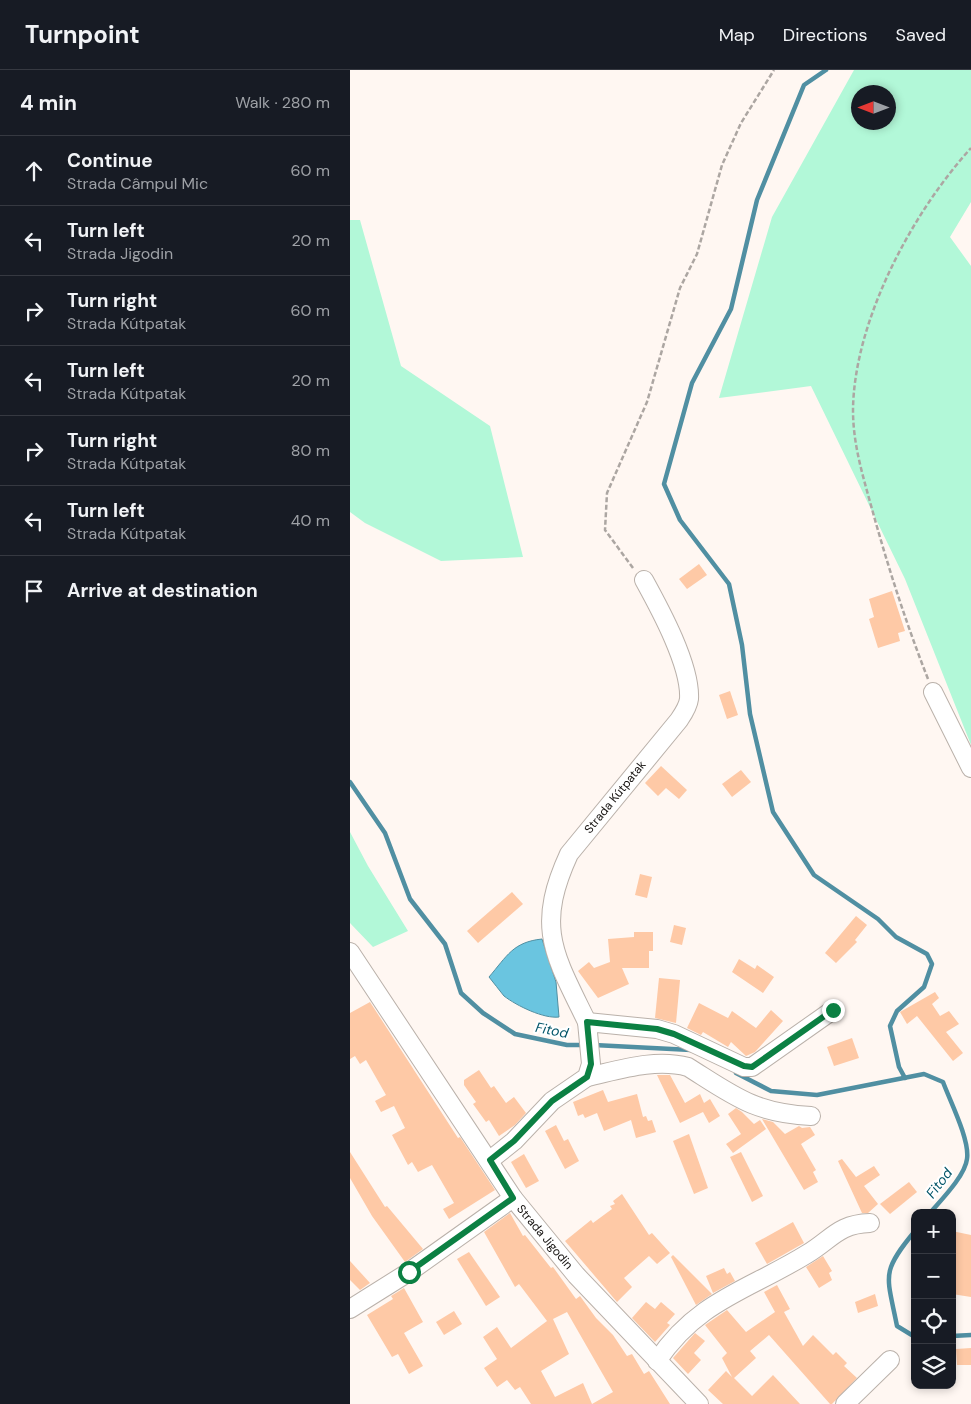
<!DOCTYPE html>
<html lang="en">
<head>
<meta charset="utf-8">
<style>
  body { margin:0; font-family:"DM Sans",sans-serif; background:#242831; color:#f1f3f6 }
  .controls { position:absolute; right:15px; bottom:15px; display:grid; overflow:hidden; border-radius:10px; box-shadow:0 2px 8px #0003 }
  .controls button { width:45px; height:45px; display:grid; place-items:center; padding:0; border:0; border-bottom:1px solid #363941; background:#171b24; color:#f1f3f6; font:25px sans-serif }
  .compass { position:absolute; left:501px; top:15px; width:45px; height:45px; border-radius:50%; background:#171b24; box-shadow:0 2px 8px #0003; rotate:270deg }
  .stop { position:absolute; width:15px; height:15px; margin:-11px; border:4px solid #0b8043; border-radius:50%; background:#fff }
  .stop.end { background:#0b8043; border-color:#fff; box-shadow:0 1px 5px #0008 }
  .list { margin:0; padding:0; list-style:none }
  h2 { display:flex; justify-content:space-between; align-items:center; height:65px; margin:0; padding:0 20px; font-size:21px }
  h2 small { font-size:16px; font-weight:400; color:#9ea1a6 }
  .list li { display:grid; grid-template-columns:32px 1fr auto; gap:15px; align-items:center; box-sizing:border-box; height:70px; padding:0 20px; border-top:1px solid #363941 }
  .list b { display:block; font-size:19px; white-space:nowrap }
  .list p { margin:0; font-size:16px; white-space:nowrap; color:#9ea1a6 }
  .list em { font-size:16px; font-style:normal; color:#9ea1a6 }
  .icon { flex:none; width:28px; height:28px; fill:none; stroke:currentColor; stroke-width:2; stroke-linecap:round; stroke-linejoin:round }
  .map { position:relative; flex:none; width:621px; height:1334px; overflow:hidden }
  header { display:flex; align-items:center; gap:30px; box-sizing:border-box; height:70px; padding:0 25px; background:#171b24; border-bottom:1px solid #363941 }
  header strong { font-size:24px }
  nav { display:flex; gap:28px; margin-inline-start:auto; font-size:18px }
  main { display:flex }
  aside { flex:1; background:#171b24 }
  .map>svg:first-child { display:block }
  .green { fill:#b2f8d8; fill-rule:evenodd }
  .water { fill:#6ac5e0; stroke:#508fa2 }
  .lines { fill:none; stroke-linecap:round; stroke-linejoin:round }
  .stream { stroke:#508fa2; stroke-width:4.5 }
  .building { fill:#fec9a6; fill-rule:evenodd }
  .minor-casing { stroke:#bab1aa; stroke-width:20 }
  .path { stroke:#aca6a2; stroke-width:2.5; stroke-dasharray:5 2.5; stroke-linecap:butt }
  .minor { stroke:#fff; stroke-width:18 }
  .route { stroke:#0b8043; stroke-width:6 }
  .labels { text-anchor:middle; dominant-baseline:central; stroke-width:4.5; stroke-linejoin:round; paint-order:stroke }
  .street-label { font-size:12px; fill:#151210; stroke:#fff }
  .water-label { font-size:14px; font-style:italic; fill:#035569; stroke:#fff }
</style>
</head>
<body>
<header>
<strong>Turnpoint</strong>
<nav><a>Map</a><a>Directions</a><a>Saved</a></nav>
</header>
<main>
<aside>
<h2>4 min<small>Walk · 280 m</small></h2>
<ul class="list">
<li><svg class="icon" aria-label="ahead" viewBox="0 0 24 24"><path d="M12 20V5M6 11l6-6 6 6"/></svg><div><b>Continue</b><p>Strada Câmpul Mic</p></div><em>60 m</em></li>
<li><svg class="icon" aria-label="left" viewBox="0 0 24 24"><path d="M17 20v-9H6M10 6l-5 5 5 5"/></svg><div><b>Turn left</b><p>Strada Jigodin</p></div><em>20 m</em></li>
<li><svg class="icon" aria-label="right" viewBox="0 0 24 24"><path d="M7 20v-9h11M14 6l5 5-5 5"/></svg><div><b>Turn right</b><p>Strada Kútpatak</p></div><em>60 m</em></li>
<li><svg class="icon" aria-label="left" viewBox="0 0 24 24"><path d="M17 20v-9H6M10 6l-5 5 5 5"/></svg><div><b>Turn left</b><p>Strada Kútpatak</p></div><em>20 m</em></li>
<li><svg class="icon" aria-label="right" viewBox="0 0 24 24"><path d="M7 20v-9h11M14 6l5 5-5 5"/></svg><div><b>Turn right</b><p>Strada Kútpatak</p></div><em>80 m</em></li>
<li><svg class="icon" aria-label="left" viewBox="0 0 24 24"><path d="M17 20v-9H6M10 6l-5 5 5 5"/></svg><div><b>Turn left</b><p>Strada Kútpatak</p></div><em>40 m</em></li>
<li><svg class="icon" aria-label="arrive" viewBox="0 0 24 24"><path d="M6 21V4h12l-3 4 3 4H6"/></svg><div><b>Arrive at destination</b></div></li>
</ul>
</aside>
<div class="map">
<svg width="621" height="1334" viewBox="0 0 621 1334">
  <rect width="100%" height="100%" fill="#fff7f2"/>
  <g class="green">
    <path d="M504,0H621V132L600,167L621,196V675L555,509L461,316L369,328L422,147ZM508,22H538V52H508Z"/>
    <polygon points="0,150 10,150 51,296 140,356 173,487 91,491 15,453 0,442"/>
    <polygon points="0,762 18,796 58,861 23,877 0,853"/>
  </g>
  <path class="water" d="M192,869L206,912L209,947C194,949 167,936 154,926C149,920 144,913 139,907C157,886 163,872 192,869Z"/>
  <g class="lines">
    <g class="stream">
      <polyline points="476,0 454,15 407,130 381,239 342,313 314,414 330,450 379,514 392,575 400,644 423,742 464,805 528,849 546,867 577,884 582,894 574,917 547,941 540,956 549,997 555,1008"/>
      <polyline points="0,712 35,763 60,829 95,874 111,923 133,943 165,964 217,975 236,975"/>
      <polyline points="244,975 341,980"/>
      <path d="M386,1003L421,1021L467,1025L574,1004L593,1012C600,1031 620,1070 617,1089C615,1106 591,1130 580,1143"/>
      <path d="M565,1161C530,1203 537,1205 547,1256L565,1267"/>
      <polyline points="602,1266 621,1265"/>
    </g>
  </g>
  <g class="building">
    <polygon points="349,494 357,505 337,519 329,509"/>
    <polygon points="542,521 555,561 548,563 550,571 528,578 519,549 524,547 519,529"/>
    <polygon points="380,621 388,645 377,649 369,625"/>
    <polygon points="311,696 337,720 329,729 316,718 308,726 295,713"/>
    <polygon points="391,700 401,712 382,727 372,714"/>
    <polygon points="290,804 302,807 297,828 285,825"/>
    <polygon points="162,822 173,834 128,873 117,861"/>
    <polygon points="506,846 517,855 505,870 507,872 486,893 475,883"/>
    <polygon points="324,855 336,858 332,875 320,872"/>
    <polygon points="284,862 303,862 303,881 299,881 299,898 272,898 279,914 248,928 228,901 239,892 244,898 260,892 258,869 284,867"/>
    <polygon points="389,889 405,899 407,895 424,907 413,923 382,902"/>
    <polygon points="309,908 330,910 326,953 305,948"/>
    <polygon points="585,922 589,928 582,934 590,946 599,941 609,954 596,962 613,983 603,991 567,946 557,954 550,942"/>
    <polygon points="20,932 108,1068 110,1067 145,1120 99,1149 93,1139 104,1133 82,1095 68,1102 62,1092 58,1095 42,1065 55,1058 44,1036 31,1042 25,1031 36,1025 16,990 10,994 5,986 0,989 0,943"/>
    <polygon points="349,933 378,948 382,941 406,958 421,940 433,951 405,982 396,986 381,972 378,977 353,962 351,965 337,958"/>
    <polygon points="502,968 509,988 484,996 477,977"/>
    <polygon points="129,1000 141,1018 144,1016 156,1033 164,1027 176,1043 165,1055 149,1066 139,1050 136,1052 123,1034 126,1032 114,1015 114,1010"/>
    <polygon points="307,1005 320,1005 335,1033 350,1024 354,1033 360,1029 370,1046 359,1053 353,1042 330,1053"/>
    <polygon points="253,1020 258,1032 287,1024 293,1047 296,1046 298,1051 302,1050 306,1062 286,1068 281,1050 254,1061 247,1043 235,1048 233,1044 228,1046 223,1032"/>
    <polygon points="386,1038 392,1042 404,1054 410,1050 416,1059 383,1083 376,1074 391,1064 378,1044"/>
    <polygon points="412,1049 423,1052 435,1064 449,1056 452,1058 460,1057 465,1065 451,1074 466,1100 463,1102 468,1112 454,1120"/>
    <polygon points="206,1055 214,1071 218,1069 229,1091 215,1099 195,1061"/>
    <polygon points="339,1064 358,1118 344,1124 323,1071"/>
    <polygon points="0,1082 35,1137 37,1136 73,1179 55,1192 22,1146 0,1108"/>
    <polygon points="391,1082 413,1126 402,1132 380,1087"/>
    <polygon points="174,1084 189,1111 176,1118 161,1092"/>
    <polygon points="492,1089 506,1107 524,1096 530,1105 514,1116 528,1134 518,1143 512,1143 488,1091"/>
    <polygon points="559,1112 567,1122 540,1144 530,1134"/>
    <polygon points="272,1124 299,1165 302,1163 320,1183 307,1194 299,1186 274,1208 282,1217 267,1232 215,1171 241,1150 243,1153 262,1139 260,1136 265,1134 263,1131"/>
    <path d="M160,1143L173,1166L175,1165L201,1198L203,1197L226,1229L230,1226L246,1248L263,1265L277,1286L282,1284L294,1304L299,1301L320,1334H181L170,1317L165,1320L157,1310L147,1317L134,1298L147,1289L133,1267L147,1257L161,1278L197,1251L169,1214L165,1217L134,1162ZM217,1242L263,1322L242,1334L233,1313L205,1327L191,1301L219,1284L203,1249Z"/>
    <polygon points="443,1152 454,1173 417,1194 405,1173"/>
    <polygon points="602,1161 621,1165 621,1227 602,1224"/>
    <polygon points="119,1182 150,1227 136,1236 107,1189"/>
    <polygon points="323,1185 362,1224 346,1235 321,1187"/>
    <polygon points="473,1186 482,1201 479,1203 482,1210 469,1218 456,1197"/>
    <polygon points="0,1191 20,1213 10,1220 0,1210"/>
    <polygon points="374,1198 377,1204 380,1202 385,1211 363,1223 356,1206"/>
    <polygon points="427,1215 440,1239 434,1242 453,1276 463,1265 483,1285 486,1282 497,1293 494,1296 507,1308 482,1334 480,1334 419,1265 400,1281 406,1288 384,1308 402,1326 423,1305 450,1334 373,1334 358,1320 376,1301 382,1307 372,1288 377,1283 355,1255 377,1240 396,1262 425,1242 414,1222"/>
    <polygon points="54,1218 73,1252 54,1263 73,1296 59,1304 48,1284 42,1287 17,1245 43,1229 41,1226"/>
    <polygon points="525,1224 528,1236 508,1243 505,1232"/>
    <polygon points="296,1232 305,1239 311,1232 325,1244 317,1253 320,1255 305,1272 282,1248"/>
    <polygon points="104,1241 112,1254 94,1265 86,1252"/>
    <polygon points="345,1263 355,1271 344,1283 351,1290 338,1304 323,1288"/>
    <polygon points="621,1278 621,1295 607,1295 606,1279"/>
  </g>
  <g class="lines">
    <g class="minor-casing">
      <g id="minor">
        <polyline points="583,622 621,698"/>
        <polyline points="0,882 163,1128 226,1205 349,1334"/>
        <path d="M237,952C204,884 185,858 219,784L329,650C333,644 338,637 339,629C341,596 310,539 294,510"/>
        <path d="M237,1007C269,1000 305,988 338,997C384,1026 404,1043 461,1046"/>
        <polyline points="140,1090 164,1071 202,1031 237,1007 241,994 237,952 307,959 324,964 394,997 402,997 483,940"/>
        <polyline points="0,1239 59,1202 163,1128"/>
        <path d="M307,1291C348,1230 399,1220 457,1184C482,1169 488,1154 520,1153"/>
        <polyline points="495,1334 540,1290"/>
      </g>
    </g>
    <g class="path">
      <polyline points="283,498 255,460 257,423 297,332 330,218 347,184 372,95 391,53 424,0"/>
      <path d="M578,609C556,553 538,497 522,439C513,406 503,375 503,340C504,251 562,143 621,78"/>
    </g>
    <use href="#minor" class="minor"/>
  </g>
  <g class="lines">
    <polyline class="route" points="59,1202 163,1128 140,1090 164,1071 202,1031 237,1007 241,994 237,952 307,959 324,964 394,996 402,997 483,940"/>
  </g>
  <g class="labels">
    <g class="street-label">
      <text transform="translate(265 727) rotate(-51)">Strada Kútpatak</text>
      <text transform="translate(195 1167) rotate(50)">Strada Jigodin</text>
    </g>
    <g class="water-label">
      <text transform="translate(202 960) rotate(11)">Fitod</text>
      <text transform="translate(589 1113) rotate(-53)">Fitod</text>
    </g>
  </g>
</svg>
<div class="controls">
<button>+</button>
<button>−</button>
<button><svg class="icon" aria-label="locate" viewBox="0 0 24 24"><circle cx="12" cy="12" r="6"/><path d="M12 2v4M12 18v4M2 12h4M18 12h4"/></svg></button>
<button><svg class="icon" aria-label="layers" viewBox="0 0 24 24"><path d="M12 4l9 5-9 5-9-5zM3 14l9 5 9-5"/></svg></button>
</div>
<svg class="compass" viewBox="-18 -18 36 36"><path d="M0-13l5 13h-10z" fill="#e53935"/><path d="M0 13l5-13h-10z" fill="#9ea1a6"/></svg>
<div class="stop" style="left:59px;top:1202px"></div>
<div class="stop end" style="left:483px;top:940px"></div>
</div>
</main>
</body>
</html>
